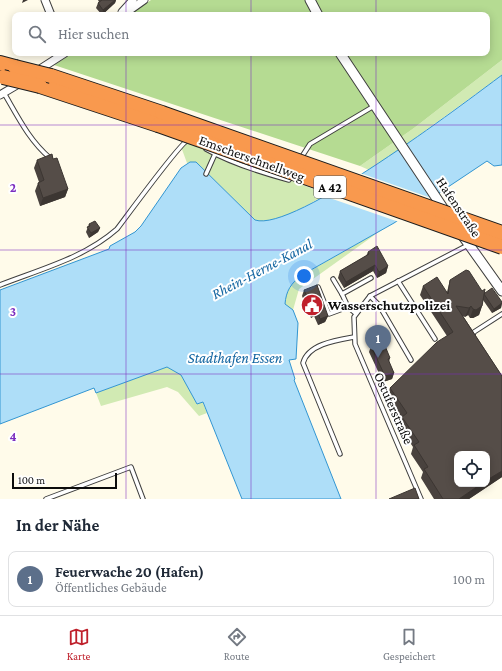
<!DOCTYPE html>
<html lang="de">
<head>
<meta charset="utf-8">
<style>
  body { margin:0; font-family:"Crimson Pro",serif; background:#f6f6f7; color:#1f2937 }
  .controls { position:absolute; right:12px; bottom:12px; display:grid; overflow:hidden; border-radius:8px; box-shadow:0 2px 10px #0003 }
  .controls button { width:36px; height:36px; display:grid; place-items:center; padding:0; border:0; border-bottom:1px solid #e0e1e3; background:#fff; color:#1f2937; font:20px sans-serif }
  .scale { position:absolute; left:12px; bottom:10px; width:105px; box-sizing:border-box; padding-left:4px; border:2px solid #0c0c0c; border-top:0; font-size:11px; line-height:14px; white-space:nowrap; color:#0c0c0c; -webkit-text-stroke:3px #fff; paint-order:stroke }
  .you { position:absolute; left:304px; top:276px; width:14px; height:14px; margin:-10px; border:3px solid #fff; border-radius:50%; background:#1a73e8; box-shadow:0 0 0 6px #1a73e833 }
  .badge { display:grid; place-items:center; width:26px; height:26px; border-radius:50%; background:#bf202b; color:#fff; font-size:13px; font-weight:700 }
  .pin { position:absolute; translate:-50% -33px; filter:drop-shadow(0 1px 2px #0008) }
  .pin::after { content:''; position:absolute; top:21px; width:14px; height:12px; background:inherit; clip-path:polygon(0 0,100% 0,50% 100%) }
  .list { margin:0; padding:0; list-style:none }
  h2 { display:flex; justify-content:space-between; align-items:center; height:52px; margin:0; padding:0 16px; font-size:17px }
  h2 small { font-size:13px; font-weight:400; color:#747a83 }
  .list li { display:grid; grid-template-columns:26px 1fr auto; gap:12px; align-items:center; box-sizing:border-box; height:56px; margin:0 8px 8px; padding:0 8px; border:1px solid #e0e1e3; border-radius:8px }
  .list b { display:block; font-size:15px; white-space:nowrap }
  .list p { margin:0; font-size:13px; white-space:nowrap; color:#747a83 }
  .list em { font-size:13px; font-style:normal; color:#747a83 }
  .icon { flex:none; width:22px; height:22px; fill:none; stroke:currentColor; stroke-width:2; stroke-linecap:round; stroke-linejoin:round }
  .map { position:relative; flex:none; width:502px; height:499px; overflow:hidden }
  .search { position:absolute; background:#fff; box-shadow:0 2px 10px #0003; left:12px; right:12px; top:12px; height:44px; display:flex; align-items:center; gap:10px; box-sizing:border-box; padding:0 14px; border-radius:8px; color:#747a83; font-size:15px }
  .sheet { height:116px; background:#fff }
  nav { display:flex; justify-content:space-around; align-items:center; box-sizing:border-box; height:56px; border-top:1px solid #e0e1e3; background:#fff; font-size:11px; color:#747a83 }
  nav a { display:grid; justify-items:center; gap:2px }
  nav .on { color:#bf202b }
  .map>svg:first-child { display:block }
  .green { fill:#d1eab3 }
  .forest { fill:#b5db92 }
  .water { fill:#aedef8; stroke:#3295d1 }
  .pier { fill:#fffbea }
  .lines { fill:none; stroke-linecap:round; stroke-linejoin:round }
  .service-casing { stroke:#3f3f3f; stroke-width:5.5 }
  .minor-casing { stroke:#3f3f3f; stroke-width:9 }
  .tertiary-casing { stroke:#3f3f3f; stroke-width:11 }
  .motorway-casing { stroke:#1d1d1d; stroke-width:16 }
  .service { stroke:#fff; stroke-width:3.5 }
  .minor { stroke:#fff; stroke-width:7 }
  .tertiary { stroke:#fff; stroke-width:9 }
  .motorway { stroke:#f9994e; stroke-width:14 }
  .motorway-bridge-casing { stroke:#1d1d1d; stroke-width:16; stroke-linecap:butt }
  .motorway-bridge { stroke:#f9994e; stroke-width:14 }
  .wall { fill:#49423e }
  .shaded-wall { fill:#3c3632 }
  .building { fill:#554d48; stroke:#3c3632 }
  .grid { fill:none; stroke:#7b2cbf; stroke-width:1; stroke-opacity:0.55 }
  .labels { text-anchor:middle; dominant-baseline:central; stroke-width:4; stroke-linejoin:round; paint-order:stroke }
  .shield { fill:#fff; stroke:#555; stroke-width:1 }
  .shield-label { font-size:13px; font-weight:bold; fill:#0c0c0c }
  .street-label { font-size:14px; fill:#0c0c0c; stroke:#fff }
  .poi-label { font-size:14px; font-weight:bold; fill:#0c0c0c; stroke:#fff; text-anchor:start }
  .water-label { font-size:15px; font-style:italic; fill:#1265a1; stroke:#fff }
  .grid-label { font-size:13px; text-anchor:middle; font-weight:bold; fill:#7b2cbf; stroke:#fff; stroke-width:4; stroke-linejoin:round; paint-order:stroke }
</style>
</head>
<body>
<div class="map">
<svg width="502" height="499" viewBox="0 0 502 499">
  <rect width="100%" height="100%" fill="#fffbea"/>
  <g class="green">
    <polygon points="502,60 502,75 375,167 369,170 360,166 414,128"/>
    <path d="M189,143L327,194C308,204 275,227 255,220L196,162L187,163L180,144Z"/>
    <polygon points="383,229 299,289 293,310 285,304 286,295 294,280"/>
    <polygon points="167,367 181,375 197,404 202,401 207,413 199,416 178,392 167,387 101,406 96,393"/>
  </g>
  <polygon class="forest" points="151,0 502,0 502,60 414,128 360,166 54,65 73,53 487,53 487,15 129,15"/>
  <path class="water" d="M502,75V165L494,166L487,161L394,223L302,275C291,283 286,291 285,304L293,310L298,323L296,359L289,360L295,379L294,380L341,499H242L203,402L197,404L181,375L167,367L96,393L94,388L0,424V290L109,249L110,246L135,232L141,226L181,168L190,162H196L255,220C294,233 464,103 502,75Z"/>
  <polygon class="pier" points="360,173 434,199 399,222 321,195"/>
  <g class="lines">
    <g class="service-casing">
      <g id="service">
        <path d="M4,93C18,117 29,140 50,158"/>
        <path d="M206,149C229,162 263,173 289,180L291,175"/>
        <polyline points="301,158 310,144 374,106"/>
        <polyline points="206,174 215,154"/>
        <polyline points="333,279 342,294 371,278"/>
        <polyline points="398,281 435,339"/>
        <path d="M0,285C41,269 84,258 117,229C127,216 180,143 188,140"/>
        <polyline points="318,287 329,314 348,307"/>
        <polyline points="342,294 348,307 355,313"/>
        <polyline points="370,296 379,305 411,360"/>
        <polyline points="473,335 474,332 502,314"/>
        <path d="M340,454L303,363C308,344 337,340 354,337"/>
        <polyline points="46,499 131,467 143,499"/>
        <polyline points="421,499 355,344 354,317 370,296 468,245"/>
      </g>
    </g>
    <g class="minor-casing">
      <g id="minor">
        <polyline points="45,0 51,15"/>
        <polyline points="122,12 133,0"/>
        <polyline points="123,15 144,0"/>
        <polyline points="37,71 65,53"/>
        <polyline points="0,95 22,82"/>
      </g>
    </g>
    <g class="tertiary-casing">
      <g id="tertiary">
        <polyline points="310,0 318,15"/>
        <polyline points="340,53 447,214"/>
        <polyline points="460,232 502,291"/>
      </g>
    </g>
    <g class="motorway-casing">
      <g id="motorway">
        <polyline points="0,63 15,67"/>
        <polyline points="51,76 162,113"/>
        <polyline points="40,86 158,125"/>
      </g>
    </g>
    <use href="#service" class="service"/>
    <use href="#minor" class="minor"/>
    <use href="#tertiary" class="tertiary"/>
    <use href="#motorway" class="motorway"/>
    <g class="motorway-bridge-casing">
      <g id="motorway-bridge">
        <polyline points="15,67 51,76"/>
        <polyline points="3,77 40,86"/>
        <polyline points="162,113 502,233"/>
        <polyline points="158,125 502,247"/>
      </g>
    </g>
    <use href="#motorway-bridge" class="motorway-bridge"/>
  </g>
  <g class="wall">
    <polygon points="98,0 116,0 115,3 102,15 96,8 98,3 99,2"/>
    <polygon points="53,159 68,189 65,197 40,206 35,191 38,183 39,182 34,168 37,160"/>
    <polygon points="89,224 100,228 98,232 89,238 86,232"/>
    <polygon points="368,252 388,266 386,273 377,278 373,271 344,288 338,278 340,271 366,256"/>
    <polygon points="450,280 482,291 502,302 501,308 492,313 483,300 482,306 479,315 473,318 470,318 468,315 465,317 463,316 502,376 502,477 469,499 434,499 421,478 423,472 411,454 413,447 399,426 402,419 387,397 390,388 447,336 420,295 423,286 447,292"/>
    <polygon points="304,290 328,316 325,322 318,325 314,316 311,318 302,296"/>
    <polygon points="371,346 390,358 389,362 394,373 392,379 383,382 369,352"/>
  </g>
  <g class="shaded-wall">
    <polygon points="23,0 28,0 22,3"/>
    <polygon points="115,0 116,0 115,3 102,15 103,10"/>
    <polygon points="68,189 65,197 40,206 43,198"/>
    <polygon points="100,228 98,232 89,238 91,233"/>
    <polygon points="375,265 373,271 344,288 346,282"/>
    <polygon points="388,266 386,273 377,278 379,272"/>
    <polygon points="502,303 501,308 492,313 494,309"/>
    <polygon points="471,306 468,315 465,317 469,308"/>
    <polygon points="482,306 479,315 473,318 470,318 473,309"/>
    <polygon points="317,310 314,316 311,318 313,311"/>
    <polygon points="328,316 325,322 318,325 320,319"/>
    <polygon points="394,373 392,379 383,382 385,376"/>
    <polygon points="502,471 502,477 469,499 459,499 481,484 487,484 487,480"/>
  </g>
  <g class="building">
    <polygon points="102,0 115,0 103,10 98,3"/>
    <polygon points="52,154 53,159 57,158 68,189 43,198 38,183 44,180 37,160"/>
    <polygon points="95,221 100,228 91,233 87,227 90,226 89,224"/>
    <polygon points="377,246 388,266 379,272 375,265 346,282 340,271 369,254 368,252"/>
    <polygon points="466,270 469,271 482,291 485,289 482,306 476,310 473,309 471,306 469,308 456,306 502,376 502,471 487,480 487,454 457,454 457,484 481,484 459,499 443,499 424,469 428,467 414,445 419,442 402,417 407,413 390,388 437,342 453,332 423,286 437,277 448,294 450,280"/>
    <polygon points="317,285 328,316 320,319 317,310 313,311 304,290"/>
    <polygon points="492,288 502,302 502,303 494,309 484,294 485,293"/>
    <polygon points="383,341 390,358 388,359 394,373 385,376 371,346"/>
    <polygon points="415,488 419,499 389,499"/>
  </g>
  <path class="grid" d="M126,0V15M251,0V15M376,0V15M126,53V499M251,53V499M376,53V499M0,125H502M0,250H502M0,374H502"/>
  <defs>
    <g id="civic-disc" transform="scale(1.15)"><circle r="9.5" fill="#bf202b" stroke="#fff"/><path d="M-.6-6.5H3V-4.5H.6V-3L4-1V1h2V6H-6V1h2V-1L-.6-3ZM-1.2 2.5V6h2.4V2.5Z" fill="#fff"/></g>
  </defs>
  <g fill-rule="evenodd">
    <use href="#civic-disc" x="312" y="305"/>
  </g>
  <g class="labels">
    <rect class="shield" x="314" y="176" width="32" height="22" rx="3"/>
    <g class="shield-label">
      <text x="330" y="187">A 42</text>
    </g>
    <g class="street-label">
      <text transform="translate(252 158) rotate(20)">Emscherschnellweg</text>
      <text transform="translate(459 207) rotate(56)">Hafenstraße</text>
      <text transform="translate(394 408) rotate(66)">Ostuferstraße</text>
    </g>
    <g class="poi-label">
      <text x="328" y="305">Wasserschutzpolizei</text>
    </g>
    <g class="water-label">
      <text transform="translate(262 269) rotate(-28)">Rhein-Herne-Kanal</text>
      <text x="235" y="358">Stadthafen Essen</text>
    </g>
  </g>
  <g class="grid-label">
    <text x="13" y="192">2</text>
    <text x="13" y="316">3</text>
    <text x="13" y="441">4</text>
  </g>
</svg>
<div class="controls">
<button><svg class="icon" aria-label="locate" viewBox="0 0 24 24"><circle cx="12" cy="12" r="6"/><path d="M12 2v4M12 18v4M2 12h4M18 12h4"/></svg></button>
</div>
<div class="scale">100 m</div>
<div class="you"></div>
<div class="pin badge" style="left:378px;top:358px;background:#5c6f8a">1</div>
<div class="search"><svg class="icon" aria-label="search" viewBox="0 0 24 24"><circle cx="10" cy="10" r="6"/><path d="M15 15l6 6"/></svg>Hier suchen</div>
</div>
<section class="sheet">
<h2>In der Nähe<small></small></h2>
<ul class="list">
<li><span class="badge" style="background:#5c6f8a">1</span><div><b>Feuerwache 20 (Hafen)</b><p>Öffentliches Gebäude</p></div><em>100 m</em></li>
</ul>
</section>
<nav>
<a class="on"><svg class="icon" aria-label="map" viewBox="0 0 24 24"><path d="M3 6l6-2 6 2 6-2v14l-6 2-6-2-6 2zM9 4v14M15 6v14"/></svg>Karte</a>
<a><svg class="icon" aria-label="directions" viewBox="0 0 24 24"><path d="M12 3l9 9-9 9-9-9zM9 14v-3h6M13 9l2 2-2 2"/></svg>Route</a>
<a><svg class="icon" aria-label="saved" viewBox="0 0 24 24"><path d="M7 4h10v16l-5-4-5 4z"/></svg>Gespeichert</a>
</nav>
</body>
</html>
